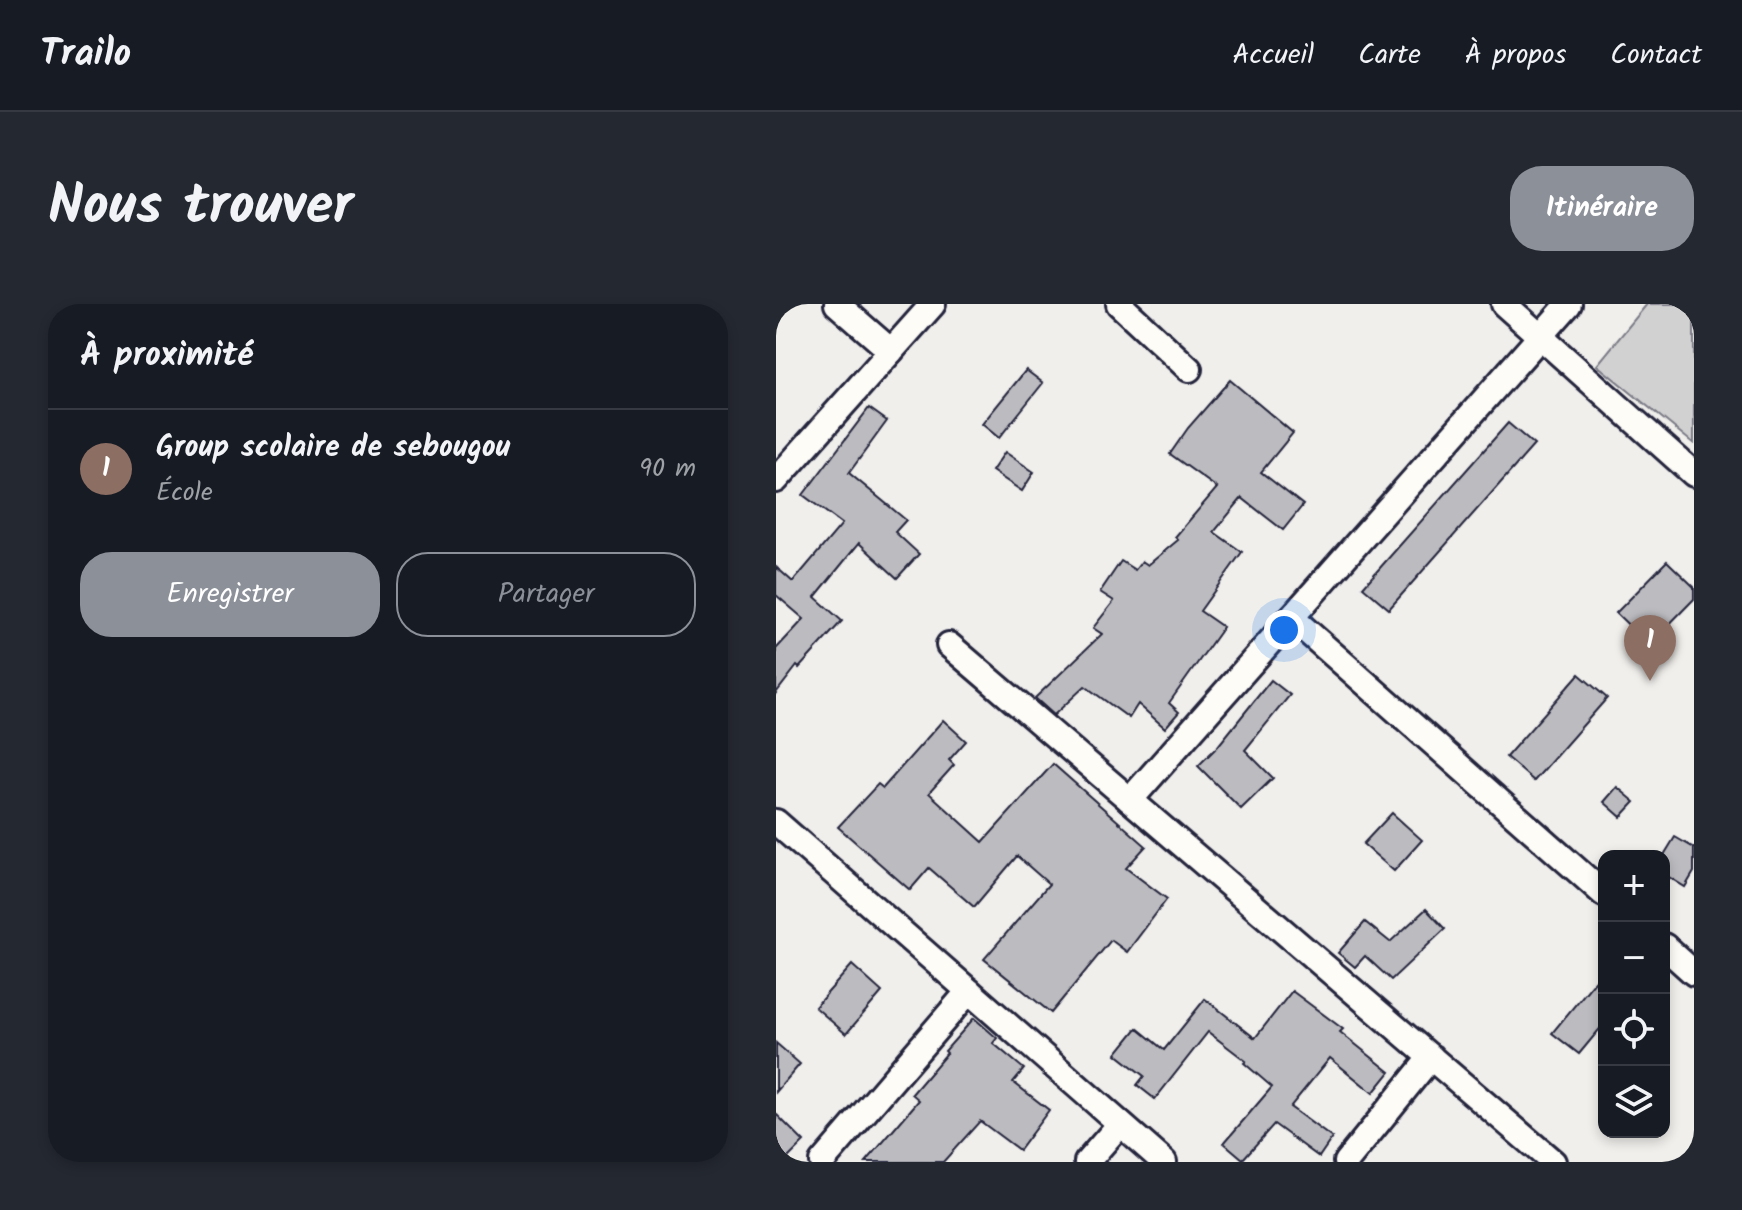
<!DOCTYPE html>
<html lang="fr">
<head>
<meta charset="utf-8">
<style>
  body { margin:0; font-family:Kalam,sans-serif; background:#242831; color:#f1f3f6 }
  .controls { position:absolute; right:24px; bottom:24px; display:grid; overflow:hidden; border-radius:16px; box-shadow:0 4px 12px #0003 }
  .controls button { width:72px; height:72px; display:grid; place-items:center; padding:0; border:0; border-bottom:2px solid #363941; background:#171b24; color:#f1f3f6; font:40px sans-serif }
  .you { position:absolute; left:508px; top:326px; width:28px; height:28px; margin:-20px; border:6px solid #fff; border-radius:50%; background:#1a73e8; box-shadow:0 0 0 12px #1a73e833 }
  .badge { display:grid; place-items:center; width:52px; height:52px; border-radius:50%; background:#8c9099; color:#fff; font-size:26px; font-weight:700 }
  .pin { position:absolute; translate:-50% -66px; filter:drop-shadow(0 2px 4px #0008) }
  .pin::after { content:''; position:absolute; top:42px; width:28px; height:24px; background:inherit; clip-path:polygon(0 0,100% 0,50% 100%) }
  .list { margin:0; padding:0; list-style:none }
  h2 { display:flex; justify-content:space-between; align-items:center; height:104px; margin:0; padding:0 32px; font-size:34px }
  h2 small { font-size:26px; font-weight:400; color:#9ea1a6 }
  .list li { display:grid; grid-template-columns:52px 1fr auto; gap:24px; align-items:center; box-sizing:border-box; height:120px; padding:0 32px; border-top:2px solid #363941 }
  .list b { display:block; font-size:30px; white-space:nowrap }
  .list p { margin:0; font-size:26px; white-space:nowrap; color:#9ea1a6 }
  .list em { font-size:26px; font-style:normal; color:#9ea1a6 }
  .actions { display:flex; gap:16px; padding:24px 32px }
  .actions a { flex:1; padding:18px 0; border:2px solid #8c9099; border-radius:32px; text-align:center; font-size:28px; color:#8c9099 }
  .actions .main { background:#8c9099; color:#fff }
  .icon { flex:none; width:44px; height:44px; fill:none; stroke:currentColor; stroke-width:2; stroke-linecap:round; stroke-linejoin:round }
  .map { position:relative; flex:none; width:918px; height:858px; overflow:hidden; border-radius:32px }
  header { display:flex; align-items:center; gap:48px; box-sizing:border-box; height:112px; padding:0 40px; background:#171b24; border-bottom:2px solid #363941 }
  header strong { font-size:38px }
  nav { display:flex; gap:44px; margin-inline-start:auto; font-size:28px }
  .intro { display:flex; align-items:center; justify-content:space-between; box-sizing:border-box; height:192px; padding:0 48px }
  h1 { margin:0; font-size:56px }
  .button { padding:20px 36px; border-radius:32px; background:#8c9099; color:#fff; font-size:28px; font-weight:700 }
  main { display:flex; gap:48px; padding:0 48px }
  aside { flex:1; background:#171b24; border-radius:32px; box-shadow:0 4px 12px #0003 }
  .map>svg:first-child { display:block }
  .green { fill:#d2d1d1; stroke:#7a7a86; stroke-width:2 }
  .building { fill:#bcbcc0; stroke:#22223b; stroke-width:2 }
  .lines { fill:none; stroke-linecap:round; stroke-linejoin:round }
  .minor-casing { stroke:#22223b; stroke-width:30 }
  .minor { stroke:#fdfcf7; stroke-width:24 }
</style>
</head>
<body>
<header>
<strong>Trailo</strong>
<nav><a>Accueil</a><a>Carte</a><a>À propos</a><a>Contact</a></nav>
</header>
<div class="intro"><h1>Nous trouver</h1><a class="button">Itinéraire</a></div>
<main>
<aside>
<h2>À proximité<small></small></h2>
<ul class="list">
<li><span class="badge" style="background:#8d6e63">1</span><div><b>Group scolaire de sebougou</b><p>École</p></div><em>90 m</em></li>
</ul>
<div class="actions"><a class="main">Enregistrer</a><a>Partager</a></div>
</aside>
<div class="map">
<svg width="918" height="858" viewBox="0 0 918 858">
  <rect width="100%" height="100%" fill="#f0efec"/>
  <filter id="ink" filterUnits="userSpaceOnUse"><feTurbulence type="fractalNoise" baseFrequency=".0125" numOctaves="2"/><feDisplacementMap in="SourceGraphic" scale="16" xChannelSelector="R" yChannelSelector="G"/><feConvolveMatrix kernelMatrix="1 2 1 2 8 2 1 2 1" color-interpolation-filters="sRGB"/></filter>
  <g filter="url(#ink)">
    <polygon class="green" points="871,0 918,0 918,140 821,61"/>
    <g class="building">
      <polygon points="250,66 267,79 223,134 206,120"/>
      <polygon points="454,76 517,129 485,168 527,201 507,226 466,194 438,228 466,248 424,307 447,323 393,399 403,408 389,424 362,400 353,414 309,382 278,411 259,394 326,330 317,324 338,297 324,288 345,257 359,266 366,257 372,261 402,236 399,233 441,184 394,150 412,124"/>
      <polygon points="93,104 111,117 73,169 130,216 119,228 143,250 121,274 83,239 39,293 66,317 23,364 21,362 0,389 0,345 28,315 0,291 0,263 17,278 66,220 27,191"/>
      <polygon points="732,119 758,141 613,305 587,283"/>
      <polygon points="229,148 258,168 246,187 216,167"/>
      <polygon points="891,257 918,283 918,295 873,341 840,309"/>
      <polygon points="803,370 831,394 758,477 730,453"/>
      <polygon points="495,376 514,391 469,446 497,474 465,505 422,462 442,442"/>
      <polygon points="167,416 190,437 173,456 178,461 153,489 207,538 277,460 370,542 350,564 391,595 351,648 335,636 275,709 208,655 273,580 241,552 198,603 153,564 134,586 62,523 102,480 107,484"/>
      <polygon points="841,483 859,498 845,513 828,498"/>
      <polygon points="616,509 646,536 618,567 587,540"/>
      <polygon points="899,533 918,544 918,568 909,583 888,570 888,551"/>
      <polygon points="650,605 669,625 615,676 589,652 579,663 562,649 589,618 614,638"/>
      <polygon points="76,661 106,688 70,730 39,703"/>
      <polygon points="828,666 828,720 803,750 776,729"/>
      <polygon points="516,687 567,725 564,728 614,768 597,789 554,754 514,803 556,834 543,853 498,820 467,855 448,839 496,783 468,759 470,757 432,728 379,795 361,781 368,772 340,750 361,724 388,746 429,695 479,734"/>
      <polygon points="198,714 221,734 217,739 248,765 237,778 273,806 243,846 204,817 167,858 90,858 143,796 136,790 171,749 169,747"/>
      <polygon points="0,739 24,760 0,788"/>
      <polygon points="0,810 28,838 8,858 0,858"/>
    </g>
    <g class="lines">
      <g class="minor-casing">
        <g id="minor">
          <polyline points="61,0 115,47"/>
          <polyline points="343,0 413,65"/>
          <polyline points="728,0 918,170"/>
          <polyline points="0,176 157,0"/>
          <polyline points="516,314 828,590"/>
          <polyline points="173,341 777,858"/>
          <polyline points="354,496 793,0"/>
          <polyline points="0,518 388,858"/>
          <polyline points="888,642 918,669"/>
          <polyline points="46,858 193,687"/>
          <polyline points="311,858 344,820"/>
          <polyline points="570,858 655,753"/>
        </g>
      </g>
      <use href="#minor" class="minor"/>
    </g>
  </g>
</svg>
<div class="controls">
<button>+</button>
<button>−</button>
<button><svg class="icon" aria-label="locate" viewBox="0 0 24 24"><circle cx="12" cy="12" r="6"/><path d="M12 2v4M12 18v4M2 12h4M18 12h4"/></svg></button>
<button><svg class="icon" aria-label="layers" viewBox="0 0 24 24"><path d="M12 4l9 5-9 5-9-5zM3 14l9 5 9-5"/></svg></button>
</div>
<div class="you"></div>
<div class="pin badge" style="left:874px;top:377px;background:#8d6e63">1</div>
</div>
</main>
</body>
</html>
